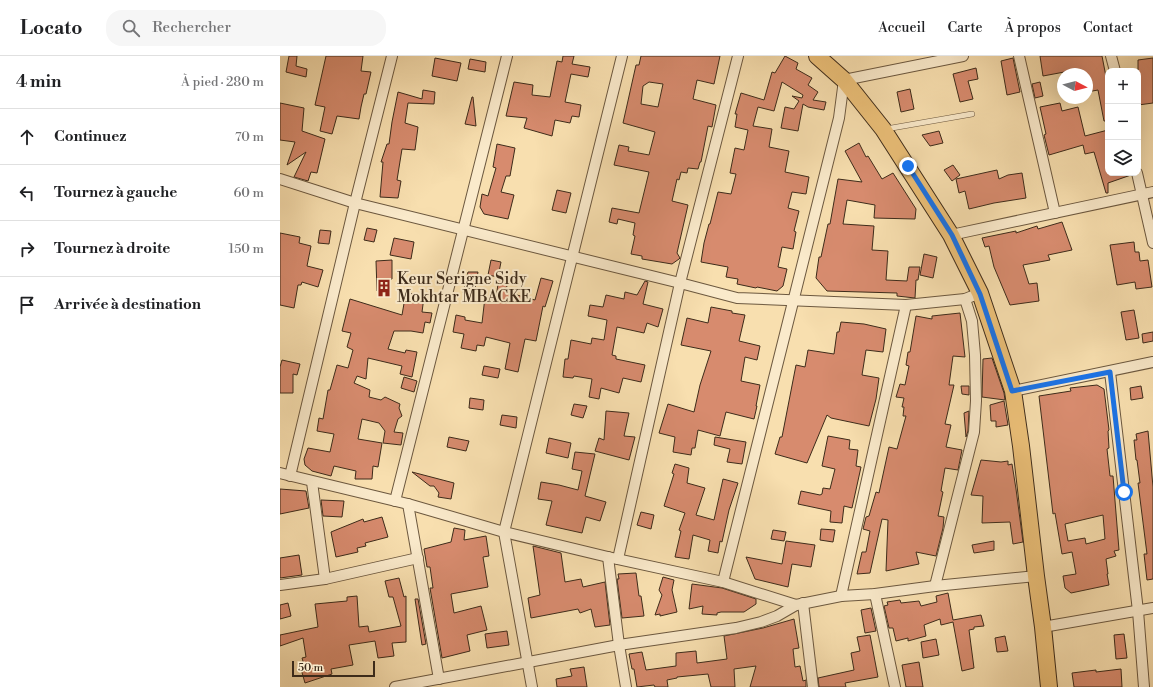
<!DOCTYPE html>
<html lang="fr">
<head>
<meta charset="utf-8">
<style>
  body { margin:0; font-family:"Libre Bodoni",serif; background:#f6f6f6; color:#202124 }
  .controls { position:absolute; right:12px; top:12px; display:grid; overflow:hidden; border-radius:8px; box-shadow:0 4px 16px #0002 }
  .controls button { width:36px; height:36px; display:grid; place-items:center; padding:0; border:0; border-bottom:1px solid #e0e0e0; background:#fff; color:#202124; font:20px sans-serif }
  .compass { position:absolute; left:777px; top:12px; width:36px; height:36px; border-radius:50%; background:#fff; box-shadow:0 4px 16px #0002; rotate:97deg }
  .scale { position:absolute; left:12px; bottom:10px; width:83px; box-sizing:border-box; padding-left:4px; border:2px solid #3d2b1a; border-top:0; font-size:11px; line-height:14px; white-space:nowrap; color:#3d2b1a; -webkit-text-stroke:3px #faeacb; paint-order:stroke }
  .stop { position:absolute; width:12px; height:12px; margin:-9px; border:3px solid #1a73e8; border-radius:50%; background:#fff }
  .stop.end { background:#1a73e8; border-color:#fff; box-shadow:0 1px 4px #0008 }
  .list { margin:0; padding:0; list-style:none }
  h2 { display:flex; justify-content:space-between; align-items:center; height:52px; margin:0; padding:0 16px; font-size:17px }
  h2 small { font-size:13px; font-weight:400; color:#757577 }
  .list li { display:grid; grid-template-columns:26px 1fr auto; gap:12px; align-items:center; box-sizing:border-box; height:56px; padding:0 16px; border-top:1px solid #e0e0e0 }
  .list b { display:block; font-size:15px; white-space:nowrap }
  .list em { font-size:13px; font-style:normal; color:#757577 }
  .icon { flex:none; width:22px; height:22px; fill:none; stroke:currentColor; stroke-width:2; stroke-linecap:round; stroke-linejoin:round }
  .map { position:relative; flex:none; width:873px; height:631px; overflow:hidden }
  header { display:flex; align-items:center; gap:24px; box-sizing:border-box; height:56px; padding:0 20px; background:#fff; border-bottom:1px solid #e0e0e0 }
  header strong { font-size:19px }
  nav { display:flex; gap:22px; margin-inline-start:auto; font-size:14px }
  .search { width:280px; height:36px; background:#f6f6f6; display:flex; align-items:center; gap:10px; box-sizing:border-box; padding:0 14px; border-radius:16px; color:#757577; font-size:15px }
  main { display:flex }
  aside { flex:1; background:#fff }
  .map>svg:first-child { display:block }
  .building { fill:#d78b6e; stroke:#3d2b1a; fill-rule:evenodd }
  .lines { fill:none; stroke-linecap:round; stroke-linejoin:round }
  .service-casing { stroke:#6c583f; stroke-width:6 }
  .minor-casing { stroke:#6c583f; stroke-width:12 }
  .primary-casing { stroke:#3d2b1a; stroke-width:18 }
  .service { stroke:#faeacb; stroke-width:5 }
  .minor { stroke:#faeacb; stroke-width:10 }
  .primary { stroke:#ecc078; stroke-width:16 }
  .route { stroke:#1a73e8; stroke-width:5 }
  .labels { text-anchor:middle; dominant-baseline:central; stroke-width:4; stroke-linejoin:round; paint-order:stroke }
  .poi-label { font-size:16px; fill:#3d2b1a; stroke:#faeacb; text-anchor:start }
</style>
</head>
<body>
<header>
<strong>Locato</strong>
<div class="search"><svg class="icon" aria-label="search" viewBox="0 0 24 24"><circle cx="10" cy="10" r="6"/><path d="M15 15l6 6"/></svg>Rechercher</div>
<nav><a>Accueil</a><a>Carte</a><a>À propos</a><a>Contact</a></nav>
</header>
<main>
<aside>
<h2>4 min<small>À pied · 280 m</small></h2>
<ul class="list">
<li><svg class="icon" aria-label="ahead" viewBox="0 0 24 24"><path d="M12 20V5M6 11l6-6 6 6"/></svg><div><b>Continuez</b></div><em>70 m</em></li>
<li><svg class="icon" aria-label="left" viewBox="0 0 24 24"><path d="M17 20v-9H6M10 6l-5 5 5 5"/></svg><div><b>Tournez à gauche</b></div><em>60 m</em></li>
<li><svg class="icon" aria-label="right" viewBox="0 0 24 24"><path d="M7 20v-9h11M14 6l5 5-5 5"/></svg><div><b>Tournez à droite</b></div><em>150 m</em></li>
<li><svg class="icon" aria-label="arrive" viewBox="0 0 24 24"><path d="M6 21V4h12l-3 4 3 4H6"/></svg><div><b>Arrivée à destination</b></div></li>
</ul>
</aside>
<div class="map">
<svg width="873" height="631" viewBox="0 0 873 631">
  <rect width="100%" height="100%" fill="#f8dfaf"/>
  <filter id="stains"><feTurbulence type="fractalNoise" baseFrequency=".005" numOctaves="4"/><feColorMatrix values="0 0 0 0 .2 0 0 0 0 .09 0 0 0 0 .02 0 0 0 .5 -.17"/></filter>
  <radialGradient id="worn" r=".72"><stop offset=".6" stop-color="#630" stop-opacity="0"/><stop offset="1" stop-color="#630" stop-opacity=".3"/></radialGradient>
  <g class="building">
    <polygon points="9,0 17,0 16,10 27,13 26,21 6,16"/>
    <polygon points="46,0 83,0 81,15 91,16 86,38 84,38 81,51 79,63 57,60 52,78 40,75 45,51 35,49"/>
    <polygon points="283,0 294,0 292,8 310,11 308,21 291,18 285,46 301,49 299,61 292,60 290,67 275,64 272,80 244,72 247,62 226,60 234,26 253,29 252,39 270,41 277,5 282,6"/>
    <path d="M361,0H440L434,28L417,24L413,43L436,49L432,71L428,70L421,106H420L418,113L408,112L407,117L401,116L399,124L397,123L392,145L408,149L397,197L400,202L399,203L392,208L362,203V200L351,198L355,180L353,179L355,167L338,163L337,168L329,166L332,152L359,157L369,116L334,109L339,89L349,91L348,95L369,99L375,76L343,67L356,9H359ZM369,26L383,28L378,51L361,48L363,30Z"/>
    <polygon points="505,0 518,7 516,13 532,22 528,29 538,36 533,44 546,46 544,54 528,51 523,48 518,75 501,72 505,51 514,53 519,45 512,40 522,42 523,39 502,26 494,55 478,51 473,70 492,73 489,91 509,95 505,116 529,121 526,138 512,136 508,152 519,155 514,175 516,176 513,193 502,191 498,211 507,213 503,230 497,235 477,231 476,232 457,228 458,223 446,221 448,211 421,206 424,187 429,168 430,168 438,136 451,138 456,118 450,117 455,92 464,94 468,74 455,71 457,58 455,58 461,37 484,44 492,16 495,17"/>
    <polygon points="760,0 822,0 828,31 828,65 824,65 818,34 807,36 807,18 796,18 795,14 763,20"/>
    <polygon points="155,2 181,7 177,25 152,20"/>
    <polygon points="733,2 740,36 727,39 721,5"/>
    <polygon points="873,2 873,47 858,49 858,4"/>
    <polygon points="190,3 206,6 205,16 188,13"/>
    <polygon points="696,12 698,23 688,25 693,43 680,46 673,18"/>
    <polygon points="760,26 763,40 755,42 752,28"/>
    <polygon points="630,33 634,53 621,56 617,36"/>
    <polygon points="143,34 155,36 154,48 128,47 125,67 138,71 135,94 122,93 117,124 121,125 118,142 100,141 103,106 101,106 107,88 109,88 112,66 118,36 142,43"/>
    <polygon points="192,41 193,41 196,70 185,68"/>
    <polygon points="0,47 24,52 22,75 45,83 37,117 31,116 28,125 14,121 26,96 7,109 15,86 0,84"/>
    <polygon points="780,47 782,55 798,51 805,80 828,74 828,117 851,117 851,119 828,127 828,137 826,137 814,96 805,98 803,89 769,99 764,79 766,78 760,51"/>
    <polygon points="659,75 663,87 650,90 642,79"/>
    <polygon points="579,87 586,101 588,100 602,123 613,117 636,153 635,163 594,162 595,149 567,144 563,168 594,170 592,194 608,195 606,224 627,225 629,211 640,211 638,224 636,224 635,242 617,240 617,237 547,235 536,222 539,201 541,201 548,168 550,168 558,123 582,126 565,95"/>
    <polygon points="217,88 235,92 230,120 226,120 221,136 234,139 228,163 204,158 200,151 202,138 208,140 216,112 213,111"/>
    <polygon points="673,109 680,119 672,125 664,114"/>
    <polygon points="717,114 719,123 728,119 742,117 746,142 714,147 689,153 685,135 679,137 676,123"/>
    <polygon points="277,134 291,137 286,157 272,154"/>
    <polygon points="782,166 792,194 768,199 770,204 743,209 749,228 757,227 759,245 730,249 714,211 709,190 705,191 702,182 736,175 736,177 757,170 758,173"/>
    <polygon points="87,172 97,174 94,186 84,184"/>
    <polygon points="40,174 51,175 49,188 38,187"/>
    <polygon points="0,177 20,181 19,187 31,190 27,210 43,214 38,231 22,226 21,229 18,229 14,252 0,249"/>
    <polygon points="114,182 134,186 131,203 110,199"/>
    <polygon points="854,186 855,196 859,196 860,205 868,204 872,231 856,233 855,226 837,229 830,189"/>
    <polygon points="644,198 657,201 653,222 640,219"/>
    <polygon points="112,204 112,223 109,223 107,236 97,235 96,205"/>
    <polygon points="211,204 221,206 218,221 208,219"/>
    <polygon points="188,216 198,216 194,238 183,237"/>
    <polygon points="219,221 228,222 226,236 255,244 261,222 273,225 265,251 263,250 256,285 245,283 238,316 225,313 230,287 206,281 204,290 197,289 196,295 181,292 184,278 173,276 176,259 185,261 185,264 202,267 205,241 216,242"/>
    <polygon points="365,225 368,226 363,248 383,253 378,271 367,267 364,277 337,271 332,299 336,300 336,303 365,309 361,326 343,322 339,337 321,332 319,343 309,341 312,323 294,320 293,322 283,321 285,303 288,303 291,284 311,288 312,282 324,284 327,264 308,260 310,249 323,251 326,239 344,243 345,236 357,239"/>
    <polygon points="126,236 144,241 142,256 152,257 150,267 145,266 143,277 131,275 114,275 108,293 125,297 126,294 137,296 132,321 120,318 122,310 88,302 86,323 77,320 74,327 90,334 89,341 101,344 105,341 120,348 119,352 122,360 118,363 114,376 123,377 121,389 103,387 105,375 99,367 82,363 78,383 102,387 98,411 93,410 92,423 75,423 76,415 54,410 51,420 32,415 25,409 24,403 28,392 50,396 54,378 37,375 39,362 43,363 48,334 50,334 57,309 68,312 73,294 67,291 71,277 62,275 70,243 122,259"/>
    <polygon points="431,251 452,255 452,257 465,259 459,285 480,290 477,304 465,301 461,325 480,329 476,350 477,350 474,363 446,356 440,380 418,374 415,392 412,392 411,399 393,396 395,381 379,377 388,348 414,356 420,329 431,295 401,289 407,262 428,267"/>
    <polygon points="854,254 859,282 846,284 841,256"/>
    <polygon points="680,257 685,301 673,300 669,329 674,329 665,368 671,369 666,391 682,394 678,414 665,412 661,435 663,436 658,460 664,461 663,472 656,500 636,496 639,508 606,515 608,464 602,463 590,517 577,518 582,496 586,496 590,475 583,473 586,461 589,460 596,436 599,437 609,391 617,393 626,360 623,360 624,351 622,351 624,342 616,341 620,328 625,329 629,310 626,309 628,296 630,296 636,260 652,263 652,260"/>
    <polygon points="561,266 584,268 606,273 603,296 586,294 582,319 599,322 596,343 589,370 551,362 547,359 527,407 495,398 500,381 502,381 516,309 525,311 528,294 554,298 557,276 559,276"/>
    <polygon points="873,276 873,285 863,287 862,278"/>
    <polygon points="712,302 724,337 725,344 702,341 703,303"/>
    <polygon points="2,304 20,308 17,319 13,318 13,337 0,337 0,311"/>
    <polygon points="204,310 220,313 218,322 202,319"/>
    <polygon points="124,321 137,325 134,336 121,332"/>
    <path d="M817,329L824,333L829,374L828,375L829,392L827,393L830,420H833L839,494L834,495L836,500L826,503L828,518H827L829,529L791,537L785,532L783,520L796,518L792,496L782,498L775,457L773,458L759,340L791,335L790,332ZM823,459L825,483L806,488L805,482L788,485L785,468Z"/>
    <polygon points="681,330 689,330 689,339 682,338"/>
    <polygon points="861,330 863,342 851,344 850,332"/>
    <polygon points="190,342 204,344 203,354 189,352"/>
    <polygon points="724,345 728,369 716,371 716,365 711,365 710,349"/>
    <polygon points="294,348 307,350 303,362 291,359"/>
    <polygon points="326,355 349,357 344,380 355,381 349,404 315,395 319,382 324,384"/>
    <polygon points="689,355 688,375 686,381 684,357"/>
    <polygon points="222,359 237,361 236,372 220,369"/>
    <polygon points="868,375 873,431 873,523 867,524 864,498 867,498 858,427 860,427 857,404 856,404 854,384 857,384 856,378"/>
    <polygon points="548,380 570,384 569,393 578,394 576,410 581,411 572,452 564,450 562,467 550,466 551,455 518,448 521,435 540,439 542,438 543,432 550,433 555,413 542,410"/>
    <polygon points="169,381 189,385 186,395 167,391"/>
    <polygon points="435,381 466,386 462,408 447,406 450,393 434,389"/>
    <polygon points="269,382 291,387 288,402 266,397"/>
    <polygon points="295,396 315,398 305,440 326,446 320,465 306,461 302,477 266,469 272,445 258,443 261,426 279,429 298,434 302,415 292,413"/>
    <polygon points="701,404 721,406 728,405 728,409 732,408 736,433 743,486 733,488 730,466 702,467 703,440 691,439"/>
    <polygon points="395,408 409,412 407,427 425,432 416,459 434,464 443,423 458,427 449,454 442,486 440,485 438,497 428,495 430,484 413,479 409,503 395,501 401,475 399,474 405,457 384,450 394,418 392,417"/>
    <polygon points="132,416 174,427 171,443 158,441 159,437 154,430 150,430"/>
    <polygon points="0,433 26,435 29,452 0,458"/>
    <polygon points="41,444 64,445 62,461 43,460"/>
    <polygon points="361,456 374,459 371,473 357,469"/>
    <polygon points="102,461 108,481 85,487 86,490 77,492 78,496 56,501 51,476 83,463 84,466"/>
    <polygon points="174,472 185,474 184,484 206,480 209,500 203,501 208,531 171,538 174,557 201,550 207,574 187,579 190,595 162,602 150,532 153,532 150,511 147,511 144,493 171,486"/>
    <polygon points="541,473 555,474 553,486 540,484"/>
    <polygon points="493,474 506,476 504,485 491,483"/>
    <polygon points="506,485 535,489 531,511 512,508 508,531 475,523 466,501 502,508"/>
    <polygon points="714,485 714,494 694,497 692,489"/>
    <polygon points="253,490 281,497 285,526 301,523 303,531 325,526 330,569 315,571 311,553 300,557 298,553 251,562 248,542 260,539"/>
    <polygon points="19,499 22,519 0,522 0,502"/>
    <polygon points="356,517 359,540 361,540 364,560 342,562 337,523 339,523 338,518"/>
    <polygon points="383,521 394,524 392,534 397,556 380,560 380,558 375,559 382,539 379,534"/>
    <polygon points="119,522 124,541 126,540 126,586 112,587 114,600 98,602 95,585 69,589 73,609 51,613 52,618 25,627 21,613 25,612 22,602 26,601 23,582 0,590 0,579 38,571 35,548 67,545 67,541 77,540 79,571 88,570 89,576 121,570 113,541 109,541 105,525"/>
    <polygon points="412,528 442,532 476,543 476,548 464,556 441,556 437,557 437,559 422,558 423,550 409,553"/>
    <polygon points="668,537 673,564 701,559 704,570 694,571 694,573 689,574 694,612 682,615 673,566 661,569 660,563 644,569 646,580 628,585 628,582 616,585 613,572 609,572 604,550 608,549 607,546 620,544 621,547 639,545 641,550 657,546 656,540"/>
    <polygon points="135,543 138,543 146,588 142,589"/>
    <polygon points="8,547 11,560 0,563 0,549"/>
    <polygon points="591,552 596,575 585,577 581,554"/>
    <polygon points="514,563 519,592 513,593 515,611 520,610 523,625 526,624 526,631 470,631 476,610 454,613 455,631 431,631 428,618 397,621 397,622 387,624 388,631 375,631 374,629 357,631 354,613 352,613 349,598 362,596 366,614 396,610 396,597 416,595 417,607 447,603 444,580 483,572"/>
    <polygon points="227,575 229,589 207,592 205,578"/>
    <polygon points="844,578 847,602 836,603 834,579"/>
    <polygon points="590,579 598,621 565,627 566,631 539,631 538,622 574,614 571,597 580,595 577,581"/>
    <polygon points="725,580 728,595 717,596 715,582"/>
    <polygon points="656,583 659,599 643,602 641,586"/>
    <polygon points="639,606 643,631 626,631 622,609"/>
    <polygon points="304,611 307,631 277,631 276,623 292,620 290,613"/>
    <polygon points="841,613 842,631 794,631 792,617 816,614 816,616"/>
  </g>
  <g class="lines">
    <g class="service-casing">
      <polyline id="service" points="606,73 692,58"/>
    </g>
    <g class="minor-casing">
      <g id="minor">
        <polyline points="739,0 775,157"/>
        <polyline points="831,0 835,15"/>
        <polyline points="857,117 873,187"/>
        <polyline points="0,123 75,147 400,227 457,242 626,249 685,243 700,237"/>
        <polyline points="671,179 873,136"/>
        <polyline points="830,316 858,555 864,631"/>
        <polyline points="733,335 873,306"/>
        <polyline points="0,417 128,448 224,476 328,501 443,526 516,549"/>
        <polyline points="10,420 75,147 112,0"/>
        <polyline points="32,426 45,523"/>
        <polyline points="115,445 227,0"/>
        <polyline points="128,448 159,623"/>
        <polyline points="328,501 339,589 346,631"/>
        <polyline points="338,503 400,227 458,0"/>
        <polyline points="443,526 559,62 564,24 683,0"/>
        <polyline points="0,529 45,523 138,502"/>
        <polyline points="655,530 694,376 696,345 695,299 692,265 685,243"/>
        <polyline points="595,538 615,631"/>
        <polyline points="561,540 626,249"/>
        <polyline points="523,547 533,631"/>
        <polyline points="763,571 873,552"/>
        <polyline points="115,631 339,589 456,572 481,566 497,560 516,549 561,540 595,538 655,530 756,520"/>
        <polyline points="252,631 224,476 342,0"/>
      </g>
    </g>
    <g class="primary-casing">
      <polyline id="primary" points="537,0 564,24 603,73 671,179 700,237 733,335 741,390 756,520 763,571 769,631"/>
    </g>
    <use href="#service" class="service"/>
    <use href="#minor" class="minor"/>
    <use href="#primary" class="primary"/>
  </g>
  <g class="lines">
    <polyline class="route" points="628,110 672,179 700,238 732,335 830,316 844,436"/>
  </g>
  <defs>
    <g id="building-bare" transform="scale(1.38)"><path d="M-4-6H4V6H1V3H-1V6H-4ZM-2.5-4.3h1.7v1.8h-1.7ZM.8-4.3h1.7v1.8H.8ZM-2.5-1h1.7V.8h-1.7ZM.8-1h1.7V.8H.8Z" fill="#8f2418" stroke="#faeacb" stroke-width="2.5" paint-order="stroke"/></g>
  </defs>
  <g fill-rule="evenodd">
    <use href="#building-bare" x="104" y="232"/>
  </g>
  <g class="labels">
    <g class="poi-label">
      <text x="117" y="223">Keur Serigne Sidy<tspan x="117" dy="18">Mokhtar MBACKE</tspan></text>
    </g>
  </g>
  <rect width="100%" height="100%" filter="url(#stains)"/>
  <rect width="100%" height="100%" fill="url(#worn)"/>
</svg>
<div class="controls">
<button>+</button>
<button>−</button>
<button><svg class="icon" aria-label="layers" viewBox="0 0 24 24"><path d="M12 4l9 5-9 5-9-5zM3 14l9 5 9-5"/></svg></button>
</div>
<svg class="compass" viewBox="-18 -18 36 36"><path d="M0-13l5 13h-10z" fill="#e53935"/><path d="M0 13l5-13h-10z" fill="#757577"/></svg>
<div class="scale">50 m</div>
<div class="stop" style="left:844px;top:436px"></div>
<div class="stop end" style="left:628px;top:110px"></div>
</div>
</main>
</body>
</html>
